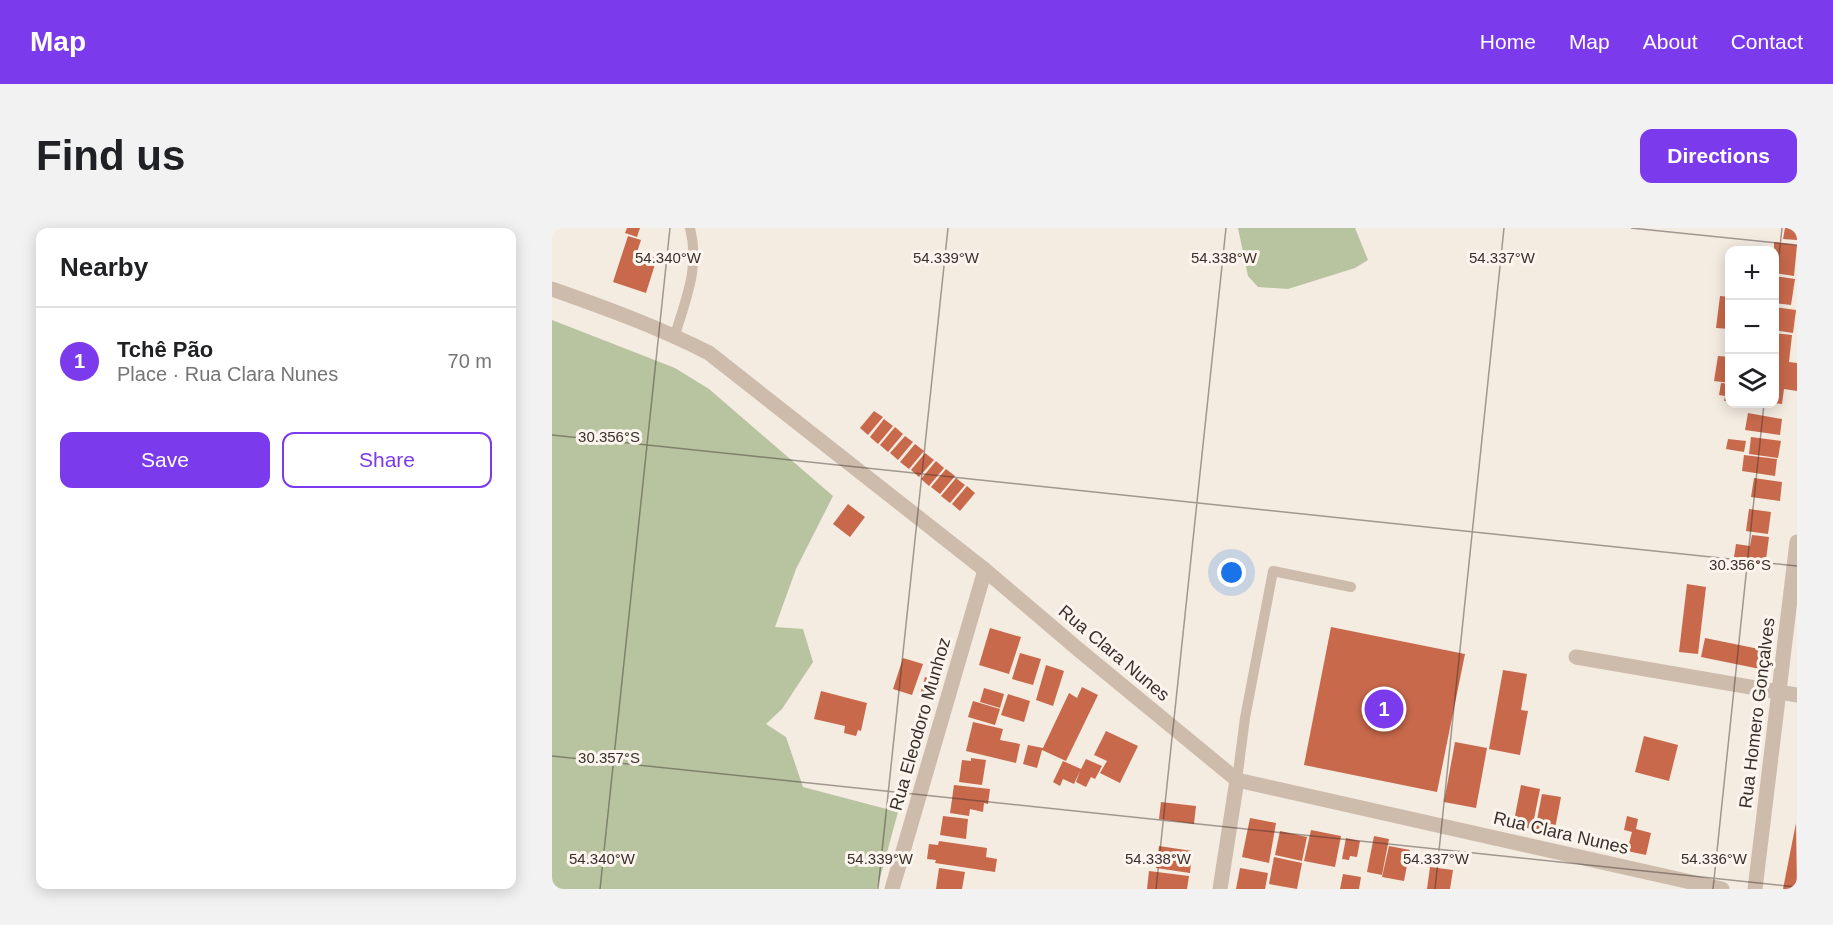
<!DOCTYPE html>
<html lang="en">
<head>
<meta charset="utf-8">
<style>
  body { margin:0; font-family:Helvetica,sans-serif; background:#f2f2f2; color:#202124 }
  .controls { position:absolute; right:18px; top:18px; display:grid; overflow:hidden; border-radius:12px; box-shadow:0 3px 15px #0003 }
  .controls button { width:54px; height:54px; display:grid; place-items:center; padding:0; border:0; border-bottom:2px solid #e0e0e0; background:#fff; color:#202124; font:30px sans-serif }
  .you { position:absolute; left:680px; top:345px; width:21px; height:21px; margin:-15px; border:4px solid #fff; border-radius:50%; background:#1a73e8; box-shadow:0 0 0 9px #1a73e833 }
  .badge { display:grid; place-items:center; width:39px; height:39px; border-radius:50%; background:#7c3aed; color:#fff; font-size:20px; font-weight:700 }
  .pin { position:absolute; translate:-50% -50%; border:3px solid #fff; box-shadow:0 2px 6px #0006 }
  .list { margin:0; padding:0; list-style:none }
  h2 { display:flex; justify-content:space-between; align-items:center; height:78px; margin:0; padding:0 24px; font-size:26px }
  h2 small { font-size:20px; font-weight:400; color:#757577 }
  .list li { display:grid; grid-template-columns:39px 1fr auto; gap:18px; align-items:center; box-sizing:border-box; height:108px; padding:0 24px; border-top:2px solid #e0e0e0 }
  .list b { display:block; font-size:22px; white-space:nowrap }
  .list p { margin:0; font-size:20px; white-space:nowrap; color:#757577 }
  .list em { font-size:20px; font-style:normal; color:#757577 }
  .actions { display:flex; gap:12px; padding:18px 24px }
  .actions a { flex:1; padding:14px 0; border:2px solid #7c3aed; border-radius:12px; text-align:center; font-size:21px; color:#7c3aed }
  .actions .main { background:#7c3aed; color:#fff }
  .icon { flex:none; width:33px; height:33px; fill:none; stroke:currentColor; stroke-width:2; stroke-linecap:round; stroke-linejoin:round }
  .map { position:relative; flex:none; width:1245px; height:661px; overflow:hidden; border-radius:12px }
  header { display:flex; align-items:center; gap:36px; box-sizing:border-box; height:84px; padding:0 30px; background:#7c3aed; color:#fff }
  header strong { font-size:28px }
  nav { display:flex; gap:33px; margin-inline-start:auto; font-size:21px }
  .intro { display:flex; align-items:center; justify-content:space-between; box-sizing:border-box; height:144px; padding:0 36px }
  h1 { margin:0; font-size:42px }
  .button { padding:15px 27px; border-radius:12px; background:#7c3aed; color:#fff; font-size:21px; font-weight:700 }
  main { display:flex; gap:36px; padding:0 36px }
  aside { flex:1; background:#fff; border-radius:12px; box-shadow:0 3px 15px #0003 }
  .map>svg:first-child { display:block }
  .green { fill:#b8c4a0 }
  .building { fill:#c8694b }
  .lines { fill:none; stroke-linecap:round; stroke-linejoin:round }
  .service { stroke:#cdbbac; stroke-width:10 }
  .minor { stroke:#cdbbac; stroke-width:15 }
  .tertiary { stroke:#cdbbac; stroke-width:15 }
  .ticks { fill:none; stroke:#3b302b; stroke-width:1.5; stroke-opacity:0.45 }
  .labels { text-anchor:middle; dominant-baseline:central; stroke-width:6; stroke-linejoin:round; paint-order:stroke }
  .street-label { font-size:18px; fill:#3b302b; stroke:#fbf5ee }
  .ticks-label { font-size:15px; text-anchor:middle; fill:#3b302b; stroke:#fbf5ee; stroke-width:6; stroke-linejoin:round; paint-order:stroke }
</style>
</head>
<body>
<header>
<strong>Map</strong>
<nav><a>Home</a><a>Map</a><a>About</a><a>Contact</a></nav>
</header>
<div class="intro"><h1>Find us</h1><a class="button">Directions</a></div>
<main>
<aside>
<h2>Nearby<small></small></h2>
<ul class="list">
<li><span class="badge">1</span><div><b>Tchê Pão</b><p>Place · Rua Clara Nunes</p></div><em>70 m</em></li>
</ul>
<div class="actions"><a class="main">Save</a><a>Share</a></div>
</aside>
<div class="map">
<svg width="1245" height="661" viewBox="0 0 1245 661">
  <rect width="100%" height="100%" fill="#f4ebe1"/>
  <g class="green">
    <polygon points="686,0 803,0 816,32 803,40 736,61 706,59 696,48"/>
    <polygon points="0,92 123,140 157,161 281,268 244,341 223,399 251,401 261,434 230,481 214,496 234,509 251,559 346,584 325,661 0,661"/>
  </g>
  <g class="building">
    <polygon points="75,0 88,0 85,9 73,5"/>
    <polygon points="1233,0 1245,0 1245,12 1231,11"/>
    <polygon points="76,8 89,12 85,24 105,30 94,65 61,54"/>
    <polygon points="1222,14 1245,17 1242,48 1222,45"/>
    <polygon points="1222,48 1243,51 1239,77 1222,75"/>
    <polygon points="1168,68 1178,69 1178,101 1164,100"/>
    <polygon points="1222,79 1244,82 1241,105 1222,102"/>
    <polygon points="1222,105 1240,107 1237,134 1245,135 1245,163 1232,161 1230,176 1222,175 1222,137 1225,138 1226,132 1222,132"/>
    <polygon points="1166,128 1178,129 1178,155 1162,153"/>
    <polygon points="1169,155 1178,156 1178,173 1172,173 1173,168 1167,167"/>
    <polygon points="322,183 331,189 316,207 308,200"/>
    <polygon points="1196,185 1230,191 1228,207 1193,202"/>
    <polygon points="332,191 341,198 326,216 318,209"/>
    <polygon points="343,199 351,206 336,224 328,217"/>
    <polygon points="353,208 361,214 346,232 338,225"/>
    <polygon points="1199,209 1229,213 1226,230 1197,226"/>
    <polygon points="1176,211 1194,213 1192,224 1174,221"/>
    <polygon points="363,216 372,223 357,241 348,234"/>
    <polygon points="373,225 382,232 367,249 359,242"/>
    <polygon points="1192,227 1225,231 1223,248 1190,243"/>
    <polygon points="384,233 392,240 377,258 369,251"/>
    <polygon points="394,241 403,248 388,266 379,259"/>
    <polygon points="404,250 413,257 398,275 389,268"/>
    <polygon points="1202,250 1230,254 1228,273 1199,269"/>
    <polygon points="415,258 423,265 408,283 400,276"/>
    <polygon points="296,276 313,289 298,309 281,296"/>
    <polygon points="1197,281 1219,284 1216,306 1194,303"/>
    <polygon points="1200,307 1217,309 1213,339 1187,335 1187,330 1182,329 1184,316 1198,318"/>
    <polygon points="1135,356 1154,359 1146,426 1127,424"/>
    <polygon points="779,399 913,426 885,564 752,537"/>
    <polygon points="438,400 469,409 457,446 427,437"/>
    <polygon points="1153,410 1212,422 1208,441 1149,429"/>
    <polygon points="468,425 489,431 481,457 460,451"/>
    <polygon points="351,430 371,436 360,467 341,461"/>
    <polygon points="494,437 512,443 501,478 484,472"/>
    <polygon points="951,442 975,446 969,482 976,483 968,527 937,521"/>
    <polygon points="373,449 385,453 378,473 367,470"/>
    <polygon points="530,459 546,467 514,533 490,522 485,540 471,536 476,517 491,520 517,465 525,470"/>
    <polygon points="432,460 452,466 448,480 428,474"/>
    <polygon points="269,463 315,475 309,503 306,502 304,508 292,505 293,498 262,491"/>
    <polygon points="456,466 478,473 472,494 449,487"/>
    <polygon points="421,473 448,481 443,497 416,489"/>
    <polygon points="421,494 451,501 448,512 468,516 464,535 414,523"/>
    <polygon points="554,503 586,518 568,555 548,545 555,533 542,527"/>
    <polygon points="1092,508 1126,517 1117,553 1083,544"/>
    <polygon points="903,514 935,520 924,580 892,574"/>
    <polygon points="419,530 434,532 430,557 407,554 410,532 419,533"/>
    <polygon points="534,531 550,538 543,551 539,549 534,559 524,554 528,543 522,556 511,551 508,558 501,554 511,533 529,541"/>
    <polygon points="402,557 438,561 436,576 432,575 431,584 418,581 417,588 398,585"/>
    <polygon points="969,557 988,561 980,601 961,598"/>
    <polygon points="990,566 1009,569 1002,606 983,602"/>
    <polygon points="609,574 644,578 642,596 607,591"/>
    <polygon points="391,588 416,591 414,611 388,607"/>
    <polygon points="1075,588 1086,591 1084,601 1099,605 1094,627 1075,623 1080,604 1072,602"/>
    <polygon points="698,590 724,595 717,635 690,629"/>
    <polygon points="1244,595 1245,661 1231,661"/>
    <polygon points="759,602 789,608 783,639 752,633"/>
    <polygon points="728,603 755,609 750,633 723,627"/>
    <polygon points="822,608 837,611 830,647 815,644"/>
    <polygon points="794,610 808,613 805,629 798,628 797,632 790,631"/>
    <polygon points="387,613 435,620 434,629 445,631 443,644 383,635 384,632 375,631 377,616 386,617"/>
    <polygon points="607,618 640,623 638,645 604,640"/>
    <polygon points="837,618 858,622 852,653 830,649"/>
    <polygon points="722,629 750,635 745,661 717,656"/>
    <polygon points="878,639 901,642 898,661 875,661"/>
    <polygon points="387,640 413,644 410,661 384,661"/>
    <polygon points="688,640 716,645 713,661 684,661"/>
    <polygon points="597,643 637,648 635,661 595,661"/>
    <polygon points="791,646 809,649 807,661 788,661"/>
  </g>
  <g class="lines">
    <g class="service">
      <path d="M123,107C134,70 148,39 138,0"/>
      <polyline points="685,552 693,490 721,343 799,359"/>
    </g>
    <g class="minor">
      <polyline points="1024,429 1245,467"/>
      <polyline points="340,661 433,342"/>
      <polyline points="668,661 685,552"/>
      <polyline points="1203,661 1245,314"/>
    </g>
    <path class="tertiary" d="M0,61C54,80 106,99 157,125L433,342L527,422L685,552L1170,661"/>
  </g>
  <path class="ticks" d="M1079,0L1245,17M1222,73L1230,0M0,207L1245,338M0,528L1245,659M48,661L118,0M326,661L396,0M604,661L674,0M883,661L952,0M1161,661L1212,176"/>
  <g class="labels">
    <g class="street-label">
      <text transform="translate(562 425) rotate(40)">Rua Clara Nunes</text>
      <text transform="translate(1205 485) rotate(-83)">Rua Homero Gonçalves</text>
      <text transform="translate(368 496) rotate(-74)">Rua Eleodoro Munhoz</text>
      <text transform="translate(1009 605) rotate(13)">Rua Clara Nunes</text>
    </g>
  </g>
  <g class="ticks-label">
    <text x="116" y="35">54.340°W</text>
    <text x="394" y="35">54.339°W</text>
    <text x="672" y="35">54.338°W</text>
    <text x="950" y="35">54.337°W</text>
    <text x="57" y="214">30.356°S</text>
    <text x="1188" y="342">30.356°S</text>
    <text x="57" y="535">30.357°S</text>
    <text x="50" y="636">54.340°W</text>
    <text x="328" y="636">54.339°W</text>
    <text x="606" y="636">54.338°W</text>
    <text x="884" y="636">54.337°W</text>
    <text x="1162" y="636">54.336°W</text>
  </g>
</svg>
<div class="controls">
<button>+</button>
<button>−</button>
<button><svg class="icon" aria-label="layers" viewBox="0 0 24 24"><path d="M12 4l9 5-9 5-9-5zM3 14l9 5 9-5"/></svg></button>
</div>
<div class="you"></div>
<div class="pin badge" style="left:832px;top:481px">1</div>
</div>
</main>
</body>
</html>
